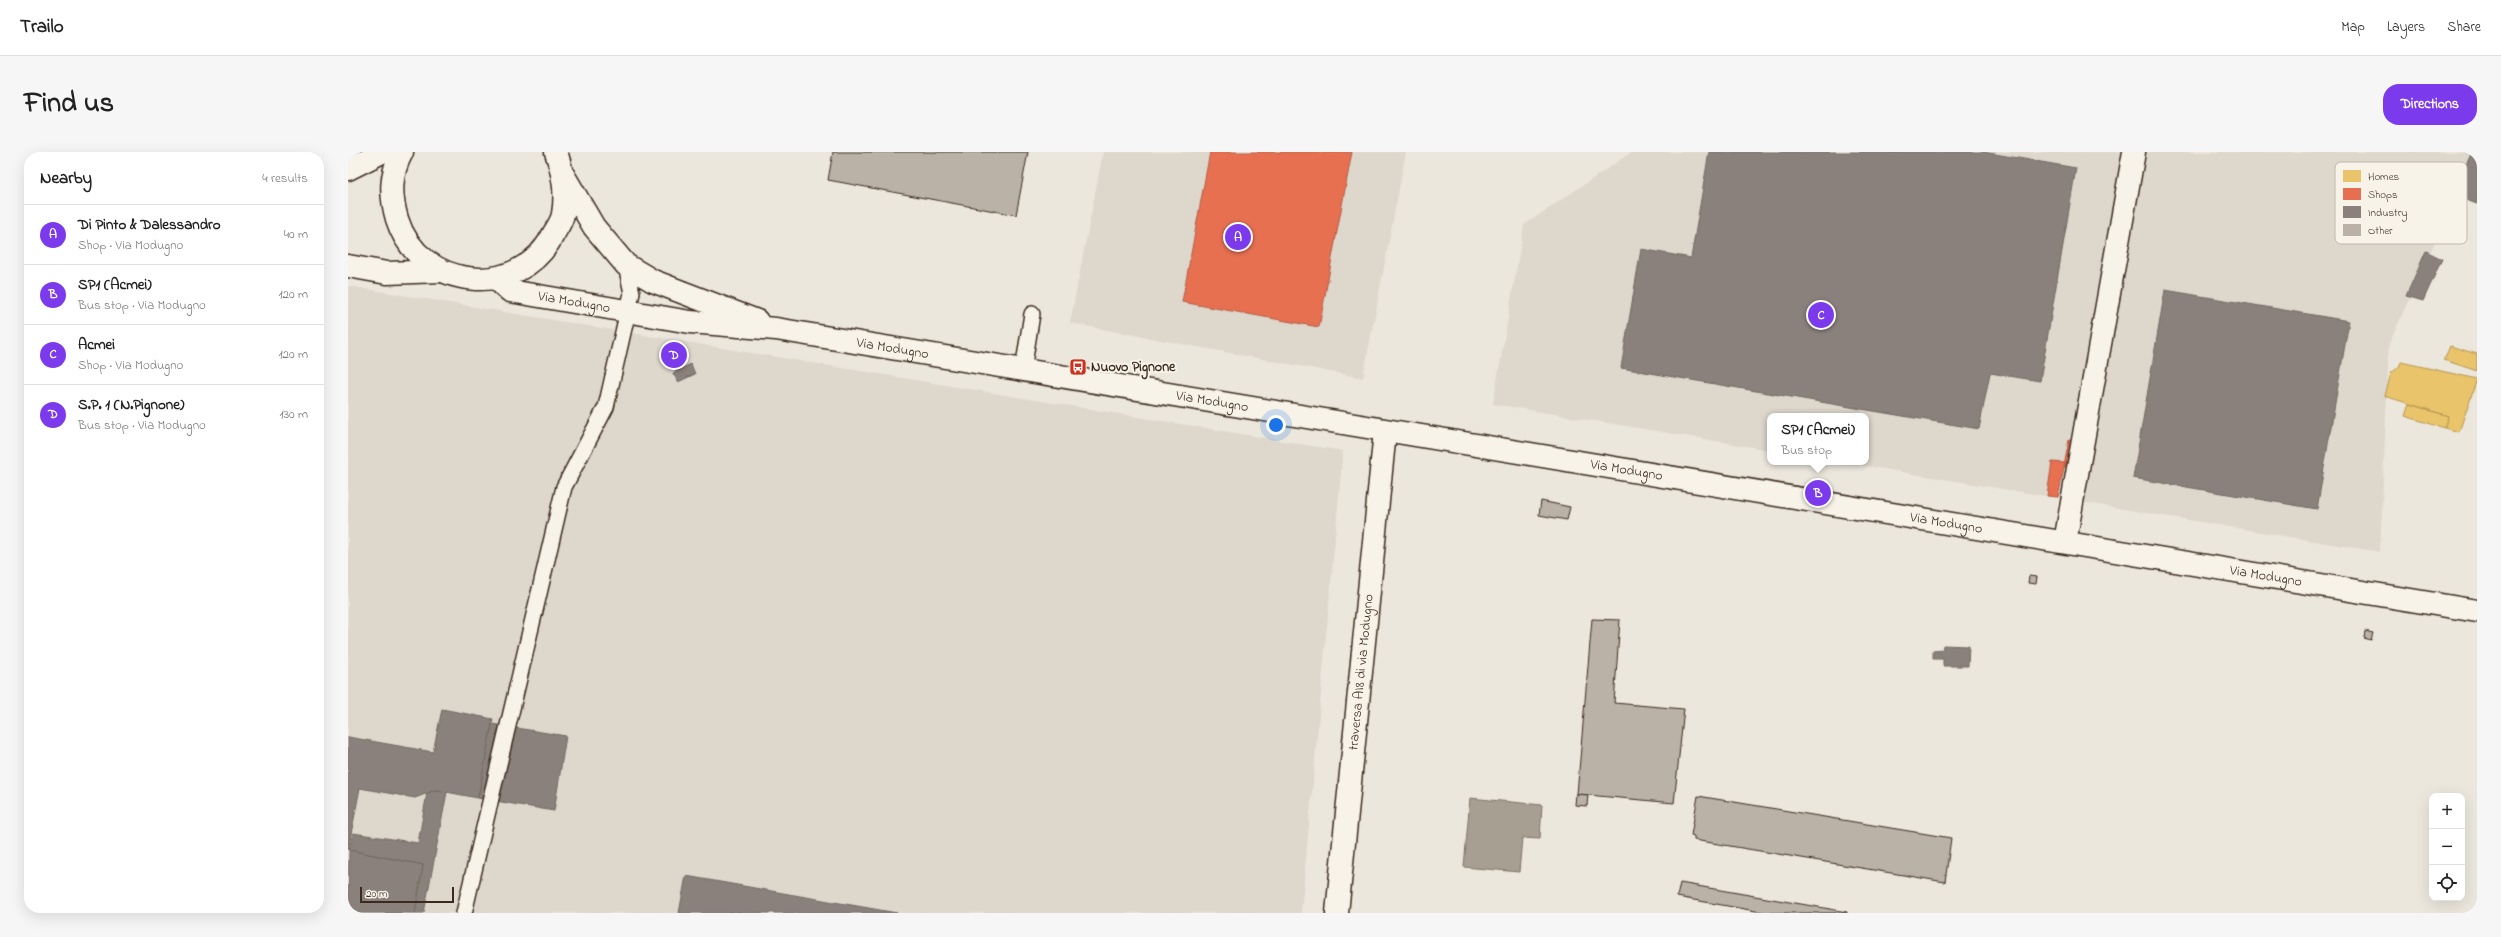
<!DOCTYPE html>
<html lang="en">
<head>
<meta charset="utf-8">
<style>
  body { margin:0; font-family:"Indie Flower",sans-serif; background:#f6f6f6; color:#222 }
  .controls { position:absolute; right:12px; bottom:12px; display:grid; overflow:hidden; border-radius:8px; box-shadow:0 4px 16px #0002 }
  .controls button { width:36px; height:36px; display:grid; place-items:center; padding:0; border:0; border-bottom:1px solid #e0e0e0; background:#fff; color:#222; font:20px sans-serif }
  .scale { position:absolute; left:12px; bottom:10px; width:94px; box-sizing:border-box; padding-left:4px; border:2px solid #3b2a1e; border-top:0; font-size:11px; line-height:14px; white-space:nowrap; color:#3b2a1e; -webkit-text-stroke:3px #f7f3e8; paint-order:stroke }
  .you { position:absolute; left:928px; top:273px; width:14px; height:14px; margin:-10px; border:3px solid #fff; border-radius:50%; background:#1a73e8; box-shadow:0 0 0 6px #1a73e833 }
  .badge { display:grid; place-items:center; width:26px; height:26px; border-radius:50%; background:#7c3aed; color:#fff; font-size:13px; font-weight:700 }
  .pin { position:absolute; translate:-50% -50%; border:2px solid #fff; box-shadow:0 1px 4px #0006 }
  .popup { position:absolute; left:1419px; top:261px; width:102px; height:52px; box-sizing:border-box; display:grid; place-content:center; border-radius:8px; background:#fff; filter:drop-shadow(0 1px 3px #0005); font-size:13px; white-space:nowrap; color:#767676 }
  .popup b { font-size:15px; color:#222 }
  .popup::after { content:''; position:absolute; left:50%; top:100%; margin-left:-8px; border:8px solid transparent; border-top-color:#fff }
  .list { margin:0; padding:0; list-style:none }
  h2 { display:flex; justify-content:space-between; align-items:center; height:52px; margin:0; padding:0 16px; font-size:17px }
  h2 small { font-size:13px; font-weight:400; color:#767676 }
  .list li { display:grid; grid-template-columns:26px 1fr auto; gap:12px; align-items:center; box-sizing:border-box; height:60px; padding:0 16px; border-top:1px solid #e0e0e0 }
  .list b { display:block; font-size:15px; white-space:nowrap }
  .list p { margin:0; font-size:13px; white-space:nowrap; color:#767676 }
  .list em { font-size:13px; font-style:normal; color:#767676 }
  .icon { flex:none; width:22px; height:22px; fill:none; stroke:currentColor; stroke-width:2; stroke-linecap:round; stroke-linejoin:round }
  .map { position:relative; flex:none; width:2129px; height:761px; overflow:hidden; border-radius:16px }
  header { display:flex; align-items:center; gap:24px; box-sizing:border-box; height:56px; padding:0 20px; background:#fff; border-bottom:1px solid #e0e0e0 }
  header strong { font-size:19px }
  nav { display:flex; gap:22px; margin-inline-start:auto; font-size:14px }
  .intro { display:flex; align-items:center; justify-content:space-between; box-sizing:border-box; height:96px; padding:0 24px }
  h1 { margin:0; font-size:28px }
  .button { padding:10px 18px; border-radius:16px; background:#7c3aed; color:#fff; font-size:14px; font-weight:700 }
  main { display:flex; gap:24px; padding:0 24px }
  aside { flex:1; background:#fff; border-radius:16px; box-shadow:0 4px 16px #0002 }
  .map>svg:first-child { display:block }
  .built { fill:#ddd7cc }
  .water { fill:#a89f93; stroke:#7c7064 }
  .homes { fill:#e9c46a; stroke:#b59653 }
  .shops { fill:#e76f51; stroke:#b35a42 }
  .industry { fill:#8a817c; stroke:#726760 }
  .building { fill:#bab2a7; stroke:#3b2a1e }
  .lines { fill:none; stroke-linecap:round; stroke-linejoin:round }
  .service-casing { stroke:#3b2a1e; stroke-width:18 }
  .minor-casing { stroke:#3b2a1e; stroke-width:25 }
  .tertiary-casing { stroke:#3b2a1e; stroke-width:25 }
  .service { stroke:#f7f3e8; stroke-width:15 }
  .minor { stroke:#f7f3e8; stroke-width:22 }
  .tertiary { stroke:#f7f3e8; stroke-width:22 }
  .labels { text-anchor:middle; dominant-baseline:central; stroke-width:4; stroke-linejoin:round; paint-order:stroke }
  .street-label { font-size:14px; fill:#3b2a1e; stroke:#f7f3e8 }
  .poi-label { font-size:14px; font-weight:bold; fill:#3b2a1e; stroke:#f7f3e8; text-anchor:start }
  .key { fill:#f7f3e8; stroke:#bfb7ab; stroke-width:1 }
  .key-label { font-size:11px; fill:#3b2a1e }
</style>
</head>
<body>
<header>
<strong>Trailo</strong>
<nav><a>Map</a><a>Layers</a><a>Share</a></nav>
</header>
<div class="intro"><h1>Find us</h1><a class="button">Directions</a></div>
<main>
<aside>
<h2>Nearby<small>4 results</small></h2>
<ul class="list">
<li><span class="badge">A</span><div><b>Di Pinto &amp; Dalessandro</b><p>Shop · Via Modugno</p></div><em>40 m</em></li>
<li><span class="badge">B</span><div><b>SP1 (Acmei)</b><p>Bus stop · Via Modugno</p></div><em>120 m</em></li>
<li><span class="badge">C</span><div><b>Acmei</b><p>Shop · Via Modugno</p></div><em>120 m</em></li>
<li><span class="badge">D</span><div><b>S.P. 1 (N.Pignone)</b><p>Bus stop · Via Modugno</p></div><em>130 m</em></li>
</ul>
</aside>
<div class="map">
<svg width="2129" height="761" viewBox="0 0 2129 761">
  <rect width="100%" height="100%" fill="#ece7dc"/>
  <filter id="ink" filterUnits="userSpaceOnUse"><feTurbulence type="fractalNoise" baseFrequency=".025" numOctaves="2"/><feDisplacementMap in="SourceGraphic" scale="8" xChannelSelector="R" yChannelSelector="G"/><feConvolveMatrix kernelMatrix="1 2 1 2 8 2 1 2 1" color-interpolation-filters="sRGB"/></filter>
  <g filter="url(#ink)">
    <g class="built">
      <polygon points="755,0 1058,0 1015,226 722,171"/>
      <polygon points="1284,0 2127,0 2041,192 2032,400 1494,310 1518,310 1518,264 1422,264 1422,298 1145,252 1176,73"/>
      <polygon points="0,134 995,299 953,761 0,761"/>
    </g>
    <polygon class="water" points="1122,646 1194,653 1192,687 1174,686 1171,720 1116,715"/>
    <g class="homes">
      <polygon points="2102,194 2129,202 2129,219 2096,208"/>
      <polygon points="2053,210 2129,227 2111,280 2096,276 2100,264 2037,244 2043,221 2051,215"/>
      <polygon points="2061,252 2100,264 2096,276 2057,264"/>
    </g>
    <g class="shops">
      <polygon points="862,0 1004,0 971,175 834,150"/>
      <polygon points="1721,288 1731,290 1727,316 1716,314"/>
      <polygon points="1704,310 1717,311 1710,345 1699,344"/>
    </g>
    <g class="industry">
      <polygon points="1361,0 1635,0 1728,16 1692,229 1642,221 1631,277 1273,216 1293,97 1343,106"/>
      <polygon points="2124,0 2129,0 2129,52 2104,43"/>
      <polygon points="2078,99 2094,107 2075,149 2058,144"/>
      <polygon points="1817,138 2001,169 1969,357 1785,326"/>
      <polygon points="343,212 347,222 330,230 325,221"/>
      <polygon points="1595,493 1621,494 1620,514 1595,514 1595,507 1585,507 1585,499 1594,498"/>
      <polygon points="94,557 145,567 130,646 88,638 67,646 12,636 0,698 0,585 85,600"/>
      <polygon points="144,572 218,584 206,659 130,646"/>
      <polygon points="88,638 99,640 76,761 67,761 75,713 1,698 5,681 70,691 79,641"/>
      <polygon points="1,698 75,713 67,761 0,761"/>
      <polygon points="338,724 549,761 331,761"/>
    </g>
    <g class="building">
      <polygon points="485,0 680,0 668,63 480,28"/>
      <polygon points="1193,349 1222,355 1219,368 1191,363"/>
      <polygon points="1681,424 1689,425 1688,432 1680,431"/>
      <polygon points="1244,467 1272,468 1266,551 1336,557 1326,651 1229,642"/>
      <polygon points="2017,479 2025,481 2023,488 2016,486"/>
      <polygon points="1228,642 1240,643 1239,654 1227,653"/>
      <polygon points="1350,644 1603,686 1597,730 1346,688 1346,684 1343,683"/>
      <polygon points="1332,731 1499,760 1499,761 1419,761 1329,745"/>
    </g>
    <g class="lines">
      <g class="service-casing">
        <g id="service">
          <polyline points="675,218 684,162"/>
          <polyline points="116,761 216,335 258,255 284,141 278,113"/>
        </g>
      </g>
      <g class="minor-casing">
        <g id="minor">
          <polyline points="216,24 246,75 278,113 305,129 409,169"/>
          <path id="s1" d="M147,126L162,139L342,170L428,177L2129,459"/>
          <polyline points="1717,390 1786,0"/>
          <path id="s2" d="M989,761L1037,279"/>
        </g>
      </g>
      <g class="tertiary-casing">
        <g id="tertiary">
          <path d="M54,0C42,22 42,43 49,67C71,138 172,150 206,81C209,76 214,69 215,62C219,40 215,20 208,0"/>
          <polyline points="0,17 34,0"/>
          <polyline points="0,114 39,121 93,119"/>
        </g>
      </g>
      <use href="#service" class="service"/>
      <use href="#minor" class="minor"/>
      <use href="#tertiary" class="tertiary"/>
    </g>
  </g>
  <defs>
    <g id="bus-square" transform="scale(0.9)"><rect x="-9" y="-9" width="18" height="18" rx="4" fill="#c8321e" stroke="#f7f3e8"/><path d="M-5-6H5V4H4V6H2V4H-2V6H-4V4H-5ZM-3.5-4V0h7V-4ZM-3.5 1.2v1.5H-2V1.2ZM2 1.2v1.5H3.5V1.2Z" fill="#fff"/></g>
  </defs>
  <g fill-rule="evenodd">
    <use href="#bus-square" x="730" y="215"/>
  </g>
  <g class="labels">
    <g class="street-label">
      <text stroke="none"><textPath href="#s1" startOffset="85">Via Modugno</textPath></text>
      <text stroke="none"><textPath href="#s1" startOffset="407">Via Modugno</textPath></text>
      <text stroke="none"><textPath href="#s1" startOffset="731">Via Modugno</textPath></text>
      <text stroke="none"><textPath href="#s1" startOffset="1151">Via Modugno</textPath></text>
      <text stroke="none"><textPath href="#s1" startOffset="1475">Via Modugno</textPath></text>
      <text stroke="none"><textPath href="#s1" startOffset="1799">Via Modugno</textPath></text>
      <text stroke="none"><textPath href="#s2" startOffset="242">traversa AI8 di via Modugno</textPath></text>
    </g>
    <g class="poi-label">
      <text x="743" y="215">Nuovo Pignone</text>
    </g>
  </g>
  <rect x="1987" y="10" width="132" height="82" rx="6" class="key"/>
  <rect x="1995" y="18" width="18" height="12" fill="#e9c46a"/>
  <rect x="1995" y="36" width="18" height="12" fill="#e76f51"/>
  <rect x="1995" y="54" width="18" height="12" fill="#8a817c"/>
  <rect x="1995" y="72" width="18" height="12" fill="#bab2a7"/>
  <g class="key-label">
    <text x="2020" y="28">Homes</text>
    <text x="2020" y="46">Shops</text>
    <text x="2020" y="64">Industry</text>
    <text x="2020" y="82">Other</text>
  </g>
</svg>
<div class="controls">
<button>+</button>
<button>−</button>
<button><svg class="icon" aria-label="locate" viewBox="0 0 24 24"><circle cx="12" cy="12" r="6"/><path d="M12 2v4M12 18v4M2 12h4M18 12h4"/></svg></button>
</div>
<div class="scale">20 m</div>
<div class="you"></div>
<div class="pin badge" style="left:890px;top:85px">A</div>
<div class="pin badge" style="left:1470px;top:341px">B</div>
<div class="popup"><b>SP1 (Acmei)</b>Bus stop</div>
<div class="pin badge" style="left:1473px;top:163px">C</div>
<div class="pin badge" style="left:326px;top:203px">D</div>
</div>
</main>
</body>
</html>
